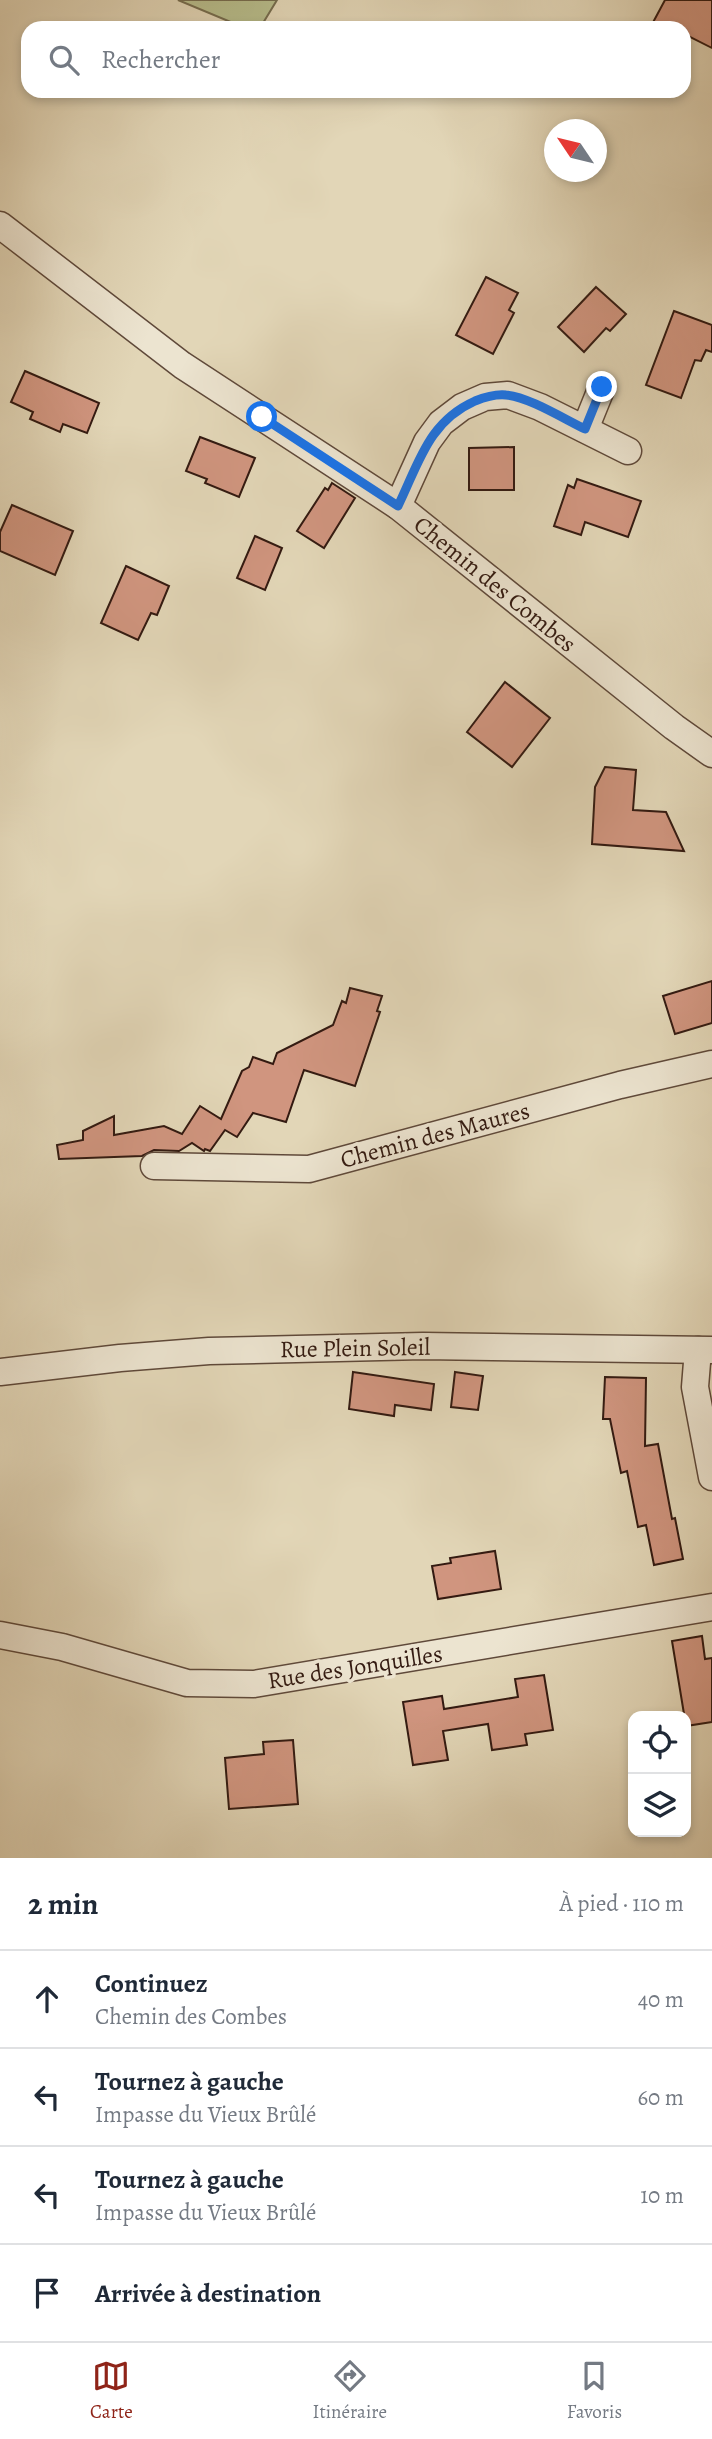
<!DOCTYPE html>
<html lang="fr">
<head>
<meta charset="utf-8">
<style>
  body { margin:0; font-family:Alegreya,serif; background:#f6f6f7; color:#1f2937 }
  .controls { position:absolute; right:21px; bottom:21px; display:grid; overflow:hidden; border-radius:14px; box-shadow:0 4px 10px #0003 }
  .controls button { width:63px; height:63px; display:grid; place-items:center; padding:0; border:0; border-bottom:2px solid #e0e1e3; background:#fff; color:#1f2937; font:35px sans-serif }
  .compass { position:absolute; left:544px; top:119px; width:63px; height:63px; border-radius:50%; background:#fff; box-shadow:0 4px 10px #0003; rotate:305deg }
  .stop { position:absolute; width:21px; height:21px; margin:-16px; border:5px solid #1a73e8; border-radius:50%; background:#fff }
  .stop.end { background:#1a73e8; border-color:#fff; box-shadow:0 2px 7px #0008 }
  .list { margin:0; padding:0; list-style:none }
  h2 { display:flex; justify-content:space-between; align-items:center; height:91px; margin:0; padding:0 28px; font-size:30px }
  h2 small { font-size:23px; font-weight:400; color:#747a83 }
  .list li { display:grid; grid-template-columns:46px 1fr auto; gap:21px; align-items:center; box-sizing:border-box; height:98px; padding:0 28px; border-top:2px solid #e0e1e3 }
  .list b { display:block; font-size:26px; white-space:nowrap }
  .list p { margin:0; font-size:23px; white-space:nowrap; color:#747a83 }
  .list em { font-size:23px; font-style:normal; color:#747a83 }
  .icon { flex:none; width:38px; height:38px; fill:none; stroke:currentColor; stroke-width:2; stroke-linecap:round; stroke-linejoin:round }
  .map { position:relative; flex:none; width:712px; height:1858px; overflow:hidden }
  .search { position:absolute; background:#fff; box-shadow:0 4px 10px #0003; left:21px; right:21px; top:21px; height:77px; display:flex; align-items:center; gap:18px; box-sizing:border-box; padding:0 24px; border-radius:21px; color:#747a83; font-size:26px }
  .sheet { height:483px; background:#fff }
  nav { display:flex; justify-content:space-around; align-items:center; box-sizing:border-box; height:98px; border-top:2px solid #e0e1e3; background:#fff; font-size:19px; color:#747a83 }
  nav a { display:grid; justify-items:center; gap:4px }
  nav .on { color:#8f2418 }
  .map>svg:first-child { display:block }
  .green { fill:#b7bd8c; stroke:#756c4e; stroke-width:2 }
  .building { fill:#d0957f; stroke:#331a11; stroke-width:2 }
  .lines { fill:none; stroke-linecap:round; stroke-linejoin:round }
  .street-casing { stroke:#5f493a; stroke-width:29 }
  .street { stroke:#ece4d0; stroke-width:26 }
  .route { stroke:#1a73e8; stroke-width:9 }
  .labels { text-anchor:middle; dominant-baseline:central; stroke-width:7; stroke-linejoin:round; paint-order:stroke }
  .street-label { font-size:24px; fill:#331a11; stroke:#ece4d0 }
</style>
</head>
<body>
<div class="map">
<svg width="712" height="1858" viewBox="0 0 712 1858">
  <rect width="100%" height="100%" fill="#e2d6b7"/>
  <filter id="stains"><feTurbulence type="fractalNoise" baseFrequency=".00286" numOctaves="4"/><feColorMatrix values="0 0 0 0 .2 0 0 0 0 .09 0 0 0 0 .02 0 0 0 .5 -.17"/></filter>
  <radialGradient id="worn" r=".72"><stop offset=".6" stop-color="#630" stop-opacity="0"/><stop offset="1" stop-color="#630" stop-opacity=".3"/></radialGradient>
  <polygon class="green" points="178,0 277,0 260,28 245,28"/>
  <g class="building">
    <polygon points="665,0 712,0 712,48 684,34 684,28 650,28"/>
    <polygon points="486,277 518,293 509,310 514,313 493,354 456,335"/>
    <polygon points="596,287 626,314 610,331 606,328 584,352 558,327"/>
    <polygon points="674,311 712,325 712,352 706,350 701,361 695,360 681,398 646,385"/>
    <polygon points="25,371 99,403 87,433 63,424 60,432 30,419 33,412 11,402"/>
    <polygon points="200,437 255,458 239,497 205,483 207,479 186,471"/>
    <polygon points="514,447 514,490 469,490 469,448"/>
    <polygon points="577,479 641,501 628,537 585,522 581,535 554,526 568,485 574,488"/>
    <polygon points="332,483 355,498 324,548 297,531 325,488 328,490"/>
    <polygon points="12,505 73,531 55,575 0,551 0,532"/>
    <polygon points="255,536 282,548 265,590 237,578"/>
    <polygon points="126,566 169,586 157,615 151,613 138,640 101,623"/>
    <polygon points="505,682 550,718 512,767 467,732"/>
    <polygon points="605,767 636,770 633,810 666,812 684,851 592,844 595,787"/>
    <polygon points="712,981 712,1023 675,1034 663,996"/>
    <polygon points="350,988 382,996 377,1011 380,1012 355,1086 304,1070 286,1122 253,1113 237,1137 225,1130 210,1151 205,1149 204,1151 192,1143 179,1151 154,1150 142,1156 59,1159 57,1145 83,1140 83,1131 114,1116 114,1135 164,1126 182,1134 200,1106 221,1119 242,1071 249,1067 253,1057 273,1064 277,1053 333,1025 342,1001 346,1003"/>
    <polygon points="353,1372 434,1384 431,1410 395,1405 394,1416 349,1409"/>
    <polygon points="455,1372 483,1376 478,1410 451,1407"/>
    <polygon points="605,1377 646,1378 645,1446 658,1444 672,1519 675,1518 683,1559 654,1565 646,1525 638,1527 627,1471 621,1473 610,1419 603,1419"/>
    <polygon points="495,1551 501,1589 438,1599 432,1566 451,1563 450,1558"/>
    <polygon points="702,1636 705,1659 712,1658 712,1722 686,1726 672,1641"/>
    <polygon points="544,1675 553,1730 525,1734 527,1745 492,1750 488,1724 443,1731 448,1760 413,1765 403,1702 442,1696 444,1709 518,1697 515,1679"/>
    <polygon points="293,1740 298,1804 229,1809 225,1758 264,1754 263,1742"/>
  </g>
  <g class="lines">
    <g class="street-casing">
      <g id="street">
        <polyline points="0,225 182,365 398,506 674,727 712,754"/>
        <polyline points="585,429 602,387"/>
        <polyline points="398,506 427,442 441,423 462,407 485,397 508,395 540,407 628,451"/>
        <polyline points="154,1166 309,1169 620,1085 712,1064"/>
        <polyline points="698,1350 695,1387 712,1477"/>
        <polyline points="0,1372 120,1358 209,1351 423,1346 712,1350"/>
        <polyline points="0,1635 62,1647 187,1683 254,1684 712,1607"/>
      </g>
    </g>
    <use href="#street" class="street"/>
  </g>
  <g class="lines">
    <path class="route" d="M262,417L398,506C419,463 428,422 475,401C485,397 496,394 506,395C527,396 566,420 585,429L602,387"/>
  </g>
  <g class="labels">
    <g class="street-label">
      <text transform="translate(495 584) rotate(39)">Chemin des Combes</text>
      <text transform="translate(435 1135) rotate(-15)">Chemin des Maures</text>
      <text transform="translate(355 1348) rotate(-1)">Rue Plein Soleil</text>
      <text transform="translate(355 1667) rotate(-9)">Rue des Jonquilles</text>
    </g>
  </g>
  <rect width="100%" height="100%" filter="url(#stains)"/>
  <rect width="100%" height="100%" fill="url(#worn)"/>
</svg>
<div class="controls">
<button><svg class="icon" aria-label="locate" viewBox="0 0 24 24"><circle cx="12" cy="12" r="6"/><path d="M12 2v4M12 18v4M2 12h4M18 12h4"/></svg></button>
<button><svg class="icon" aria-label="layers" viewBox="0 0 24 24"><path d="M12 4l9 5-9 5-9-5zM3 14l9 5 9-5"/></svg></button>
</div>
<svg class="compass" viewBox="-18 -18 36 36"><path d="M0-13l5 13h-10z" fill="#e53935"/><path d="M0 13l5-13h-10z" fill="#747a83"/></svg>
<div class="stop" style="left:262px;top:417px"></div>
<div class="stop end" style="left:602px;top:387px"></div>
<div class="search"><svg class="icon" aria-label="search" viewBox="0 0 24 24"><circle cx="10" cy="10" r="6"/><path d="M15 15l6 6"/></svg>Rechercher</div>
</div>
<section class="sheet">
<h2>2 min<small>À pied · 110 m</small></h2>
<ul class="list">
<li><svg class="icon" aria-label="ahead" viewBox="0 0 24 24"><path d="M12 20V5M6 11l6-6 6 6"/></svg><div><b>Continuez</b><p>Chemin des Combes</p></div><em>40 m</em></li>
<li><svg class="icon" aria-label="left" viewBox="0 0 24 24"><path d="M17 20v-9H6M10 6l-5 5 5 5"/></svg><div><b>Tournez à gauche</b><p>Impasse du Vieux Brûlé</p></div><em>60 m</em></li>
<li><svg class="icon" aria-label="left" viewBox="0 0 24 24"><path d="M17 20v-9H6M10 6l-5 5 5 5"/></svg><div><b>Tournez à gauche</b><p>Impasse du Vieux Brûlé</p></div><em>10 m</em></li>
<li><svg class="icon" aria-label="arrive" viewBox="0 0 24 24"><path d="M6 21V4h12l-3 4 3 4H6"/></svg><div><b>Arrivée à destination</b></div></li>
</ul>
</section>
<nav>
<a class="on"><svg class="icon" aria-label="map" viewBox="0 0 24 24"><path d="M3 6l6-2 6 2 6-2v14l-6 2-6-2-6 2zM9 4v14M15 6v14"/></svg>Carte</a>
<a><svg class="icon" aria-label="directions" viewBox="0 0 24 24"><path d="M12 3l9 9-9 9-9-9zM9 14v-3h6M13 9l2 2-2 2"/></svg>Itinéraire</a>
<a><svg class="icon" aria-label="saved" viewBox="0 0 24 24"><path d="M7 4h10v16l-5-4-5 4z"/></svg>Favoris</a>
</nav>
</body>
</html>
